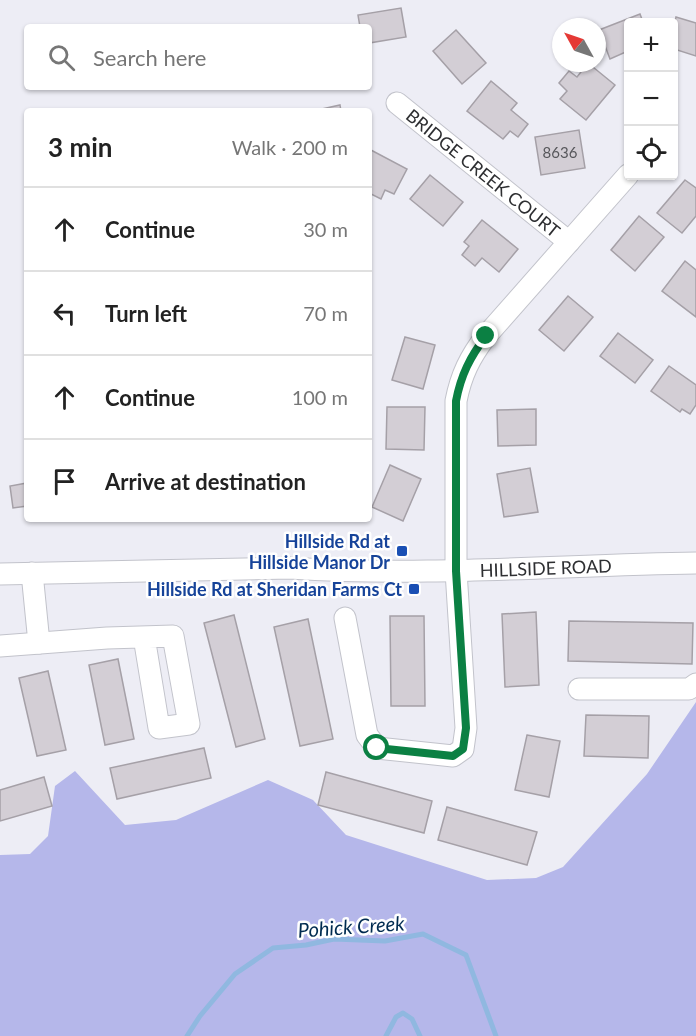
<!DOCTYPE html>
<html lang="en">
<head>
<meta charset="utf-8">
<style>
  body { margin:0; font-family:Lato,sans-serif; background:#f2f2f2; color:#222 }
  .controls { position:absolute; right:18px; top:18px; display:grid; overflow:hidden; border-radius:6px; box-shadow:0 2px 4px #0004 }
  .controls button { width:54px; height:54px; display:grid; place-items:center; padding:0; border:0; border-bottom:2px solid #e0e0e0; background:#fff; color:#222; font:30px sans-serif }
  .compass { position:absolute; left:552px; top:18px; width:54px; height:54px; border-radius:50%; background:#fff; box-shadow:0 2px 4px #0004; rotate:310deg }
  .stop { position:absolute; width:18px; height:18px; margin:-14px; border:4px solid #0b8043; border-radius:50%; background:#fff }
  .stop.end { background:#0b8043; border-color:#fff; box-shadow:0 2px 6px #0008 }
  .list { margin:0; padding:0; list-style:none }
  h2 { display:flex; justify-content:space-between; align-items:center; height:78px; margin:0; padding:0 24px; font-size:26px }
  h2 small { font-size:20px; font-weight:400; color:#767676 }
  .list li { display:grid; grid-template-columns:39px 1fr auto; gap:18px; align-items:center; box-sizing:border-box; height:84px; padding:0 24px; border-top:2px solid #e0e0e0 }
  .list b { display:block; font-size:22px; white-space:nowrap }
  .list em { font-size:20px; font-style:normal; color:#767676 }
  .icon { flex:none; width:33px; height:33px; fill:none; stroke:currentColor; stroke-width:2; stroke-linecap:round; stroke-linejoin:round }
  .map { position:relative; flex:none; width:696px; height:1036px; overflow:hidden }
  .search { position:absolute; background:#fff; box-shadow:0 2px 4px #0004; left:24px; top:24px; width:348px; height:66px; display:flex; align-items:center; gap:15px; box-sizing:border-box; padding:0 21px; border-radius:6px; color:#767676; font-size:22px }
  .panel { position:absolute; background:#fff; box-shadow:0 2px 4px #0004; left:24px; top:108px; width:348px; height:414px; border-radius:6px }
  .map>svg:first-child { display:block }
  .forest { fill:#b5b7ea }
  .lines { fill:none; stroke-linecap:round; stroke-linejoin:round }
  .stream { stroke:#90b8e0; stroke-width:5 }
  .building { fill:#d3ced5; stroke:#a5a0a7; stroke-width:1.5 }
  .minor-casing { stroke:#c2c3cb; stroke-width:23 }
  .minor { stroke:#fff; stroke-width:21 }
  .route { stroke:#0b8043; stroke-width:8 }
  .transit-dot { fill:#1a4fb4; stroke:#fff; stroke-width:2 }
  .labels { text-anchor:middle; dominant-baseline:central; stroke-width:5; stroke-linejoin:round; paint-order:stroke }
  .number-label { font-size:15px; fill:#57575b }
  .street-label { font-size:18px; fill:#2e2f32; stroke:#fff }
  .transit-label { font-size:18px; font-weight:bold; fill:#164399; stroke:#fff; text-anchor:end }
  .water-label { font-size:20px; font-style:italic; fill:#002b50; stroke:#fff }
</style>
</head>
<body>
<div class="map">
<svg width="696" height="1036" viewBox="0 0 696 1036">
  <rect width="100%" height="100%" fill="#ededf5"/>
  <polygon class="forest" points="696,702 696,1036 0,1036 0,855 30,854 48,836 55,786 75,771 125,825 176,820 268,780 313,800 346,835 487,880 536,878 563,867 647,774"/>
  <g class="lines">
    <g class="stream">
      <polyline points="187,1036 200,1016 235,974 273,948 306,945 334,939 385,941 423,934 466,955 496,1036"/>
      <polyline points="386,1036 396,1017 403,1013 412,1019 420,1036"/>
    </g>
  </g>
  <g class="building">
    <polygon points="401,8 406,37 369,43 369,27 360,27 358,15"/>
    <polygon points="640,14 643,22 628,22 628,51 610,59 599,30"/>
    <polygon points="676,17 696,23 696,56 674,49 674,26"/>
    <polygon points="456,30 486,63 462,84 433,51"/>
    <polygon points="588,63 615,85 586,120 560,99 567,91 559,83 569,71 577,77"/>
    <polygon points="491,81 517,103 511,110 528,124 518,137 510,131 503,139 467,111"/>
    <polygon points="340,105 341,111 313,111"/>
    <polygon points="579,130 585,168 541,175 535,137"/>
    <polygon points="369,149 407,169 394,194 385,190 381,199 369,193"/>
    <polygon points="430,175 463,202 443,226 410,199"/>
    <polygon points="685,180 696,188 696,216 682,233 657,213"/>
    <polygon points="639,216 664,237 635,271 611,250"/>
    <polygon points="482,220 518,249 499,272 482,258 475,266 462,255 469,246 464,242"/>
    <polygon points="685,261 696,270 696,317 662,291"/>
    <polygon points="568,296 593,317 564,351 539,330"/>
    <polygon points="618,333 653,360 635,383 600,356"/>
    <polygon points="405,337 435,345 423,389 392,380"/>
    <polygon points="669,366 696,385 696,405 690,414 682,409 680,412 651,391"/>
    <polygon points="387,407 425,407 424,450 386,449"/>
    <polygon points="536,409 536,445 498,446 497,410"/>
    <polygon points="390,465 421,479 403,521 372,507"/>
    <polygon points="530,468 538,512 504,517 497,474"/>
    <polygon points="27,483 27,506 13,508 10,486"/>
    <polygon points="536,612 539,685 505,687 502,614"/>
    <polygon points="234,615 265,739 236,747 204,623"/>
    <polygon points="390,616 424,616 425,706 391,706"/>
    <polygon points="308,619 333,739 300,746 274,627"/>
    <polygon points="569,621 693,623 692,664 568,661"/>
    <polygon points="118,659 134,739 105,745 89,665"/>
    <polygon points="48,671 66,750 37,756 19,678"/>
    <polygon points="586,715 649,716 648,758 584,756"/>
    <polygon points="527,735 560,741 549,797 515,790"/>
    <polygon points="204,748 211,778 117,799 110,768"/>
    <polygon points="326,772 432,801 424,833 318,805"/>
    <polygon points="44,777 52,806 0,821 0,790"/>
    <polygon points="447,807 537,832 527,865 438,840"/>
  </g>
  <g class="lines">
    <g class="minor-casing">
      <g id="minor">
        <path id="s1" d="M397,103L569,242"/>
        <polyline points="32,573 39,643"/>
        <path id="s2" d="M0,574L290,568C425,577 561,565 696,563"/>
        <path d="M345,618L367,735L377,748L453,756L463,749L466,728L456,571V401C461,375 470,357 486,336L628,175"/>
        <polyline points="0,646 107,638 173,636 189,724 159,728 144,637"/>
        <polyline points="579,689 689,689 696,684"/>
      </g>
    </g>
    <use href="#minor" class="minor"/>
  </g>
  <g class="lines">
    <path class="route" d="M377,748L453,756L463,749L466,728L456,571V401C461,375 470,357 486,336"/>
  </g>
  <g class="transit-dot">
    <rect x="396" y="545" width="12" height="12" rx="3"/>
    <rect x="408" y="583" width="12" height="12" rx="3"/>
  </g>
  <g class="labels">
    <g class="number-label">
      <text x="560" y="152">8636</text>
    </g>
    <g class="street-label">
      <text stroke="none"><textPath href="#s1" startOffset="111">BRIDGE CREEK COURT</textPath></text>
      <text stroke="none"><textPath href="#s2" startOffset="546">HILLSIDE ROAD</textPath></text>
    </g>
    <g class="transit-label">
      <text x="390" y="541">Hillside Rd at<tspan x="390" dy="21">Hillside Manor Dr</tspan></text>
      <text x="402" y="589">Hillside Rd at Sheridan Farms Ct</text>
    </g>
    <g class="water-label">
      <text transform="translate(351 926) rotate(-4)">Pohick Creek</text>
    </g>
  </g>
</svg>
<div class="controls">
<button>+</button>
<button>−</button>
<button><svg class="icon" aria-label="locate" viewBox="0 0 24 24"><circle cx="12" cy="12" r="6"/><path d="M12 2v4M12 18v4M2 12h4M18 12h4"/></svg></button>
</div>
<svg class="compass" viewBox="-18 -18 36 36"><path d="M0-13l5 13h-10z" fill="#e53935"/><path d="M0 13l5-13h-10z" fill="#767676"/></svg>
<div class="stop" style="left:377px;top:748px"></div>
<div class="stop end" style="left:486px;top:336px"></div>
<div class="search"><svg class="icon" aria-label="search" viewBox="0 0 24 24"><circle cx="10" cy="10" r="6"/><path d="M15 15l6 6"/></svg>Search here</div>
<section class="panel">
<h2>3 min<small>Walk · 200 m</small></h2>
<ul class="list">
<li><svg class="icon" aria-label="ahead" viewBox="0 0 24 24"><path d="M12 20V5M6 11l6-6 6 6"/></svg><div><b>Continue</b></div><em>30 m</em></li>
<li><svg class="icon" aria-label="left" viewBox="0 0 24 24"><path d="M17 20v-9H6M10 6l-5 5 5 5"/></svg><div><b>Turn left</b></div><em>70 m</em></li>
<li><svg class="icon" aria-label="ahead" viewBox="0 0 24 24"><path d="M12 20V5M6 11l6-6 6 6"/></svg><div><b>Continue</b></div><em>100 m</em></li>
<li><svg class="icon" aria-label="arrive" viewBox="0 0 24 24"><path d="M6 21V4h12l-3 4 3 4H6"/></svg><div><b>Arrive at destination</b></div></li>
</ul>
</section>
</div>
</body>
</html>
